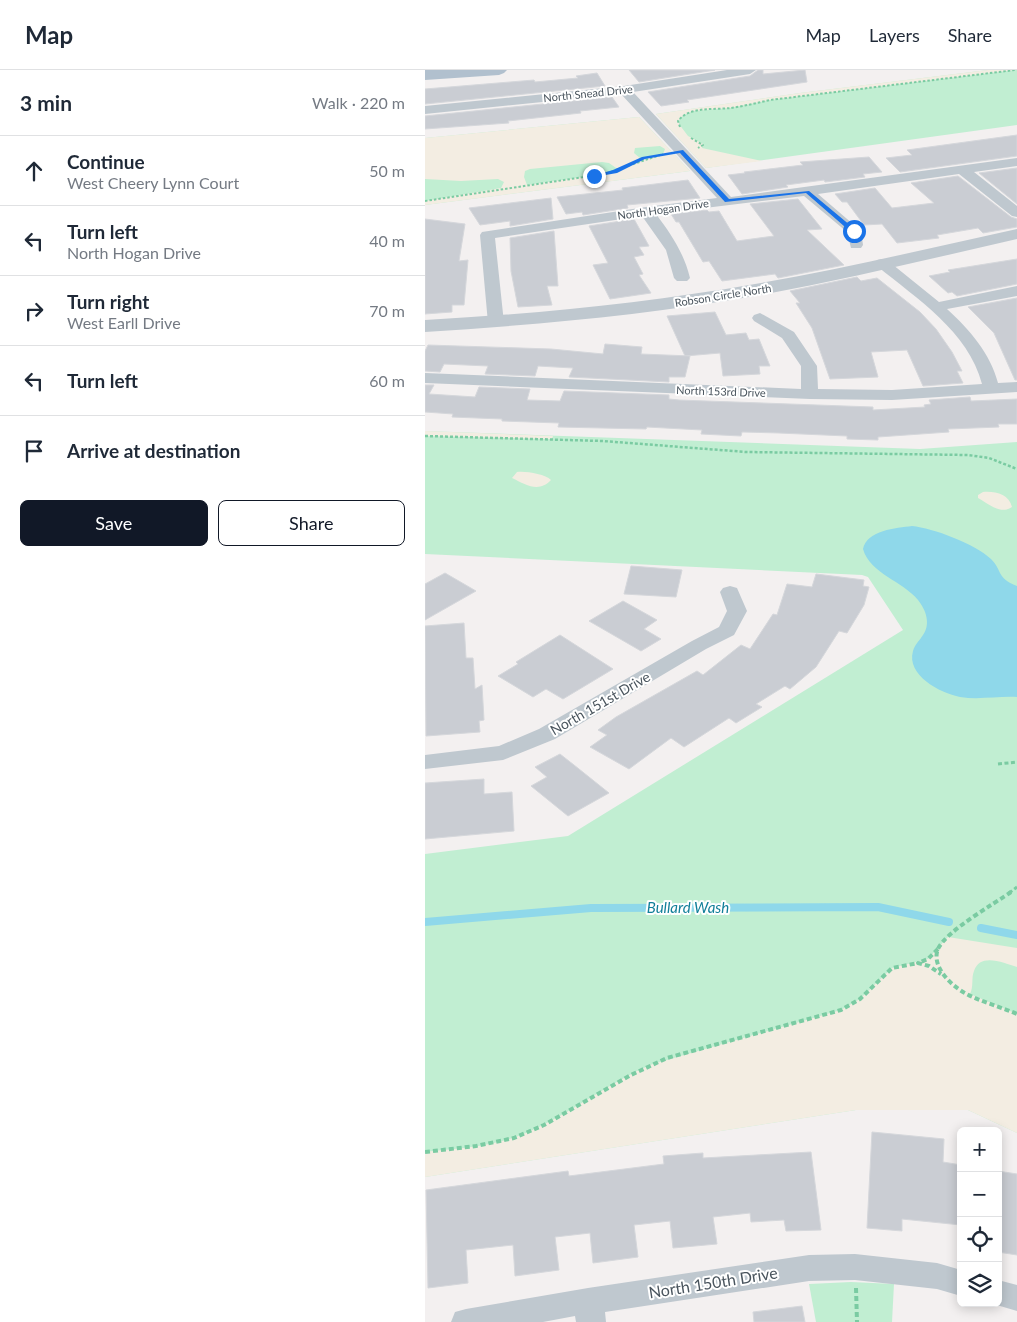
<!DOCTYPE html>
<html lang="en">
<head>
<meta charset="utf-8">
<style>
  body { margin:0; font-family:Lato,sans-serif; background:#f6f6f7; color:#1f2937 }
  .controls { position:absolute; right:15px; bottom:15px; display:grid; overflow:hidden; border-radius:8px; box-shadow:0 2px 12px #0003 }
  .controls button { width:45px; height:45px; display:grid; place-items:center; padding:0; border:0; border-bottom:1px solid #e0e1e3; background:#fff; color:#1f2937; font:25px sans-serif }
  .stop { position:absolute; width:15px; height:15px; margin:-11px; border:4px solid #1a73e8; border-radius:50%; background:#fff }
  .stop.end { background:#1a73e8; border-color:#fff; box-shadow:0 1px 5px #0008 }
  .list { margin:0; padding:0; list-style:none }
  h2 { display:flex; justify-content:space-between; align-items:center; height:65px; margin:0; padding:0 20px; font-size:21px }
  h2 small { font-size:16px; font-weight:400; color:#747a83 }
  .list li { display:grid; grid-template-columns:32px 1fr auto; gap:15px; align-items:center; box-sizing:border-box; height:70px; padding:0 20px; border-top:1px solid #e0e1e3 }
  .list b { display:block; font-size:19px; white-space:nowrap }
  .list p { margin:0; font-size:16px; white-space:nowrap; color:#747a83 }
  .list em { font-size:16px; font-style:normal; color:#747a83 }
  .actions { display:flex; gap:10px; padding:15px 20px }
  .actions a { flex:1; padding:11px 0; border:1px solid #111827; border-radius:8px; text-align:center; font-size:18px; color:#111827 }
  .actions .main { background:#111827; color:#fff }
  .icon { flex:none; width:28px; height:28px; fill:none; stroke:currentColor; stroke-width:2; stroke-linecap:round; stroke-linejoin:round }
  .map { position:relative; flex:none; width:592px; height:1252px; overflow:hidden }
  header { display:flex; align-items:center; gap:30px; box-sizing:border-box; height:70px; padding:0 25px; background:#fff; border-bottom:1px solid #e0e1e3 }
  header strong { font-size:24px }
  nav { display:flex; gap:28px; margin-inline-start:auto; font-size:18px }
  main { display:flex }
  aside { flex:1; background:#fff }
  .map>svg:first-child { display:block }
  .green { fill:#c1eed2 }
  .sand { fill:#f3ede2; fill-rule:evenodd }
  .water { fill:#8fd8ea }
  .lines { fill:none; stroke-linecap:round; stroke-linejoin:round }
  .stream { stroke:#8fd8ea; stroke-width:8 }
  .building { fill:#cacdd3; stroke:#d5d7db }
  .path-far3 { stroke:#7acba2; stroke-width:2; stroke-dasharray:2.5 2; stroke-linecap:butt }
  .path-far2 { stroke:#7acba2; stroke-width:2.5; stroke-dasharray:3 2; stroke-linecap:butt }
  .path-far1 { stroke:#7acba2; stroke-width:3; stroke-dasharray:4 2.5; stroke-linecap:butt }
  .path { stroke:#7acba2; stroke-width:4; stroke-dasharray:5 3; stroke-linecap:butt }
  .minor { fill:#bfc8cf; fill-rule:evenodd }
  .tertiary { fill:#bfc8cf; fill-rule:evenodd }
  .primary { fill:#b1c0ce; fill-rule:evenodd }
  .route { fill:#1a73e8 }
  .labels { text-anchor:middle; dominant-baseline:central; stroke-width:4; stroke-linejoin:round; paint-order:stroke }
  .far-street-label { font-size:11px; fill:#49545d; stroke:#fff }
  .street-label { font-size:14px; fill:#49545d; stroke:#fff }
  .water-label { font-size:15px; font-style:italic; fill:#117f99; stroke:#fff }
  .near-street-label { font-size:16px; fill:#49545d; stroke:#fff }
</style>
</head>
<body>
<header>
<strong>Map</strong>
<nav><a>Map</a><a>Layers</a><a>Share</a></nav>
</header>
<main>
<aside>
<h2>3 min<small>Walk · 220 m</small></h2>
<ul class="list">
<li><svg class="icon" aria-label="ahead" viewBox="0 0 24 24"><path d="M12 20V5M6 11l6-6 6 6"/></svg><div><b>Continue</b><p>West Cheery Lynn Court</p></div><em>50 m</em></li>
<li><svg class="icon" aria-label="left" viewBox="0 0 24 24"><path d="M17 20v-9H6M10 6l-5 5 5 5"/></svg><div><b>Turn left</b><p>North Hogan Drive</p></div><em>40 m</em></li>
<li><svg class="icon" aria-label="right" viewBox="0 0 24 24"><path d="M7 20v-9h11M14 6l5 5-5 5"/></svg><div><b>Turn right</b><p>West Earll Drive</p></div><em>70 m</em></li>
<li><svg class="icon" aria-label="left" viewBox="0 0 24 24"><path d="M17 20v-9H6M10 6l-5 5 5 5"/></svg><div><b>Turn left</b></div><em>60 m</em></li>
<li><svg class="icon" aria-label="arrive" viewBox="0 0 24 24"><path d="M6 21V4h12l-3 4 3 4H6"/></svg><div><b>Arrive at destination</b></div></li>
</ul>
<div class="actions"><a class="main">Save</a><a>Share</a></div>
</aside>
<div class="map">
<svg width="592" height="1252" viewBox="0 0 592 1252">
  <rect width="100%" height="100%" fill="#f3f0f0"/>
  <g class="green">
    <polygon points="563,0 592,0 592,55 281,98 231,44 375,23"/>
    <polygon points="214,47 265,101 0,135 0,68"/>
    <polygon points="0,361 495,379 592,372 592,1063 543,1040 431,1040 0,1107 0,784 143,766 478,560 443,507 437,505 0,484"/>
    <polygon points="426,1212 469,1214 467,1252 391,1252 384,1214"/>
  </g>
  <g class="sand">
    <polygon points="563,0 590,0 345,30 305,38 268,41 259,45 254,49 254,54 263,66 278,74 277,78 337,91 281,98 231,44 375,23"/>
    <path d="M214,47L265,101L0,135V131L76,118L79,112L73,109L36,111L0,109V68ZM235,76L240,79L238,84L216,89L209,83L210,78ZM177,92L184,93L194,100L179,104L102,115L99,107L100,101L105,99Z"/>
    <polygon points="0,361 128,366 127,369 0,366"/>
    <path d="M92,402C101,401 120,404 126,410C114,423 101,415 87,408Z"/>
    <path d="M558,422C570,421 584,424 587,437C575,445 564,434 553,428V425Z"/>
    <path d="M523,867L592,878V897C579,893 555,882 549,901C546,908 549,916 545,924L592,944V1063L543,1040H431L0,1107V1082C33,1078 70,1077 101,1063C146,1044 184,1012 228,994L416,940L435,929L467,898L503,889Z"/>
  </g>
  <path class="water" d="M487,456C508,458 550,474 566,489C578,501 571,508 592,516V627C573,626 554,630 535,627C515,623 481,605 488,581C490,574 495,570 498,565C506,554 501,540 493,530C478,511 445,504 438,479C442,460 471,458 487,456Z"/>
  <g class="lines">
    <g class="stream">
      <polyline points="0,852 166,838 453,837 524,852"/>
      <polyline points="556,858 592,865"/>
    </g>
  </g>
  <g class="building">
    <polygon points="204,0 290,0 214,12"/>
    <polygon points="333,0 338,0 338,4 380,0 382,12 262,30 264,32 236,36 223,22 325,6"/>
    <polygon points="172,3 180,16 0,34 0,19 109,10 110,12 153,8 151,6"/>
    <polygon points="187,27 194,37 155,41 156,43 83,51 84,53 0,59 0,46"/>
    <polygon points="592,65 592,86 475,102 461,88 487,85 482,80"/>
    <polygon points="444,87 457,102 438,104 440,107 400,112 399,110 361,115 363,117 317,124 303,105 320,103 319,102 378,95 375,92"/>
    <polygon points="592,98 592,134 554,103"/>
    <polygon points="533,106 586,147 592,149 592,157 558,163 553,158 512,165 514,168 472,173 457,154 439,155 422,132 417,132 410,124 450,118 467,138 509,133 486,113"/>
    <polygon points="263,110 275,128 202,135 203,138 158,145 157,142 141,144 132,127 198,120 197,118"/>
    <polygon points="126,128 128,149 85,156 85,151 55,155 44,138"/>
    <polygon points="373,129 397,159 382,160 419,195 353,208 350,204 297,211 284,191 278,192 254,152 251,152 246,144 282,140 284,142 294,141 312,171 349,166 325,134"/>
    <polygon points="0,149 40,154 34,191 43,190 39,235 27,235 27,242 0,244"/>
    <polygon points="209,149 224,176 214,177 219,185 209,187 218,204 214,205 226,223 185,229 168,195 183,193 164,156"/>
    <polygon points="129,161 133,216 122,216 127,235 93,237 86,201 85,168"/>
    <polygon points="592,189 592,214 532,226 527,222 523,223 504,206 525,202 523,200"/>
    <polygon points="432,207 436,211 452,208 495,242 511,259 527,282 537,301 532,301 538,313 498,316 482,280 446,282 453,307 405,309 387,258 371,233 375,233 365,221"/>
    <polygon points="592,228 592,310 590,310 569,263 543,237"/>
    <polygon points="290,242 301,265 321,263 324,270 334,269 345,296 334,296 335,304 298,306 295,283 260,286 242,246"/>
    <polygon points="180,274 217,277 216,284 265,286 260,307 244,307 244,312 144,307 148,298 113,296 110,306 60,304 63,296 19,294 15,302 0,301 0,281 3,275 126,279 178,284"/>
    <polygon points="0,315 9,315 4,324 50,327 54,317 105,319 102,330 135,331 139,321 244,325 244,329 254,330 448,337 448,340 500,337 499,335 506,334 504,330 545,327 546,331 592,329 592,354 573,354 574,357 523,359 524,362 453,367 453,370 422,369 422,366 354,363 317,362 316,366 276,364 277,360 222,357 221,359 133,357 134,353 77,351 77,349 27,347 28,344 0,342"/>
    <polygon points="206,496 257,500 251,527 199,524"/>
    <polygon points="20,503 51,521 0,550 0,514"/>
    <polygon points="391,504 439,510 438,516 444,517 439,535 422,563 414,561 391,597 365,619 360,616 331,634 337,637 311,653 304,648 259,677 246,668 204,699 165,677 182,665 173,660 191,647 272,601 278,605 316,575 325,579 348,544 352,545 362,514 387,517"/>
    <polygon points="198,531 232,550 219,559 236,569 216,581 164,551"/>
    <polygon points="39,553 41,588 48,588 50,619 57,615 59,650 54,651 55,662 1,666 0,556"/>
    <polygon points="135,565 188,599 138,629 121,619 108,627 73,606 93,594 91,592"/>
    <polygon points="135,684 149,695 184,723 143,746 106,716 122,707 110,697"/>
    <polygon points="59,709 59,724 87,722 89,761 0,769 0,713"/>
    <polygon points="447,1062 519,1069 518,1092 536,1095 536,1155 477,1149 477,1161 442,1158"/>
    <polygon points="386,1082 396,1160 361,1161 359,1150 326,1152 325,1143 288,1147 292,1174 248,1178 245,1151 209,1155 213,1187 168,1193 165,1163 130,1167 134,1200 90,1206 88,1175 41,1180 43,1213 3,1218 1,1120 143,1101 144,1106 239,1094 238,1086 278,1083 278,1088"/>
    <polygon points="573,1101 592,1104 592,1185 573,1182"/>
    <polygon points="377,1236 380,1252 329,1252 328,1242"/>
  </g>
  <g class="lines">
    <g class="path-far3">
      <path d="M255,57L253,51C264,36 289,40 306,38C319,36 332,33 345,30L590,0"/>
      <polyline points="266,68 278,75 273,78"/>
      <polyline points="0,131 179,104 238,84"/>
    </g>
    <polyline class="path-far2" points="0,366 178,371 321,382 543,385 564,388 592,399"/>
    <g class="path-far1">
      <polyline points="573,694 592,692"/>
      <polyline points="584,823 592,817"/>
    </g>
    <g class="path">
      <path d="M586,822C569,834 521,861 513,879C506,896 525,914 538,922C555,932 574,936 592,944"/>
      <polyline points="513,879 503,889 493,893 504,896 516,904"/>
      <polyline points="0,1082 51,1076 89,1068 119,1055 206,1005 242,988 416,940 435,929 467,898 493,893"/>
      <polyline points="431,1218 432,1252"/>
    </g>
    <g class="minor">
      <path d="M302,0H331L325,4L208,22L306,127L592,88V96L549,102L592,136V147L587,146L534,104L393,124L436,161L438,175L436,178H426L422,162L379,126L231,144C246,164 259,183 265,208L262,211H252L249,208L241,180L217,146L70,168L79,253L77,256H65L63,253L55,165L57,162L221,137L292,128L196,24L0,44V36L199,16Z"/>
      <path d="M457,189L462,190L514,232L592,216V226L522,239C545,260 565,283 573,313L592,312V322L467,330L385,329L0,313V303L376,319V296L357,268L329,251L327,248L329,245L335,243L369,262L392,296L393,319L467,320L557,314C543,261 492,229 452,196L450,193L452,190Z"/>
      <polygon points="305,516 312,518 322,541 309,565 281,579 130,669 78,690 0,699 0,685 74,676 114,659 267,571 294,557 302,541 295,522 298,518"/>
      <polygon points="430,1184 512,1193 536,1200 536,1226 512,1219 430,1210 384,1211 180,1242 181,1252 151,1252 150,1246 118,1252 26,1252 30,1242 41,1239 163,1218 384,1185"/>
      <polygon points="573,1210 592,1215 592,1241 565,1233 573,1233"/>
    </g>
    <path class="tertiary" d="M592,159V169C505,189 418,210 330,226C221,245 111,255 0,262V250C111,244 221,233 330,214C418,199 505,178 592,159Z"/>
    <polygon class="primary" points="0,0 82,0 79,3 74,5 0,10"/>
  </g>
  <polygon class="route" points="258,80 304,129 384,121 432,161 427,163 381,123 300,132 255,83 220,89 192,103 169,107 167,106 188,100 217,87"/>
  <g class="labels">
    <g class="far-street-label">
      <text transform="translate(163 23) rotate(-6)">North Snead Drive</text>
      <text transform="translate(238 139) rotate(-8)">North Hogan Drive</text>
      <text transform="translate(298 225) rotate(-9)">Robson Circle North</text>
      <text transform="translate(296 321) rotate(2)">North 153rd Drive</text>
    </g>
    <g class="street-label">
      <text transform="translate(175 633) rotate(-30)">North 151st Drive</text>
    </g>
    <g class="water-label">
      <text x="263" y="837">Bullard Wash</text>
    </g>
    <g class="near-street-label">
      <text transform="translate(288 1212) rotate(-9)">North 150th Drive</text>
    </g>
  </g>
</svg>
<div class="controls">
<button>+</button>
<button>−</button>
<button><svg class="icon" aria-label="locate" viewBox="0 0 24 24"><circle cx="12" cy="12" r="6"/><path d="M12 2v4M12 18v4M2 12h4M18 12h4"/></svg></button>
<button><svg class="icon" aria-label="layers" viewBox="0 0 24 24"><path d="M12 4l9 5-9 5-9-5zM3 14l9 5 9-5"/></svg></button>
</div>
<div class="stop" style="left:429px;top:161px"></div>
<div class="stop end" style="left:169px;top:106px"></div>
</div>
</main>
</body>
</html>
